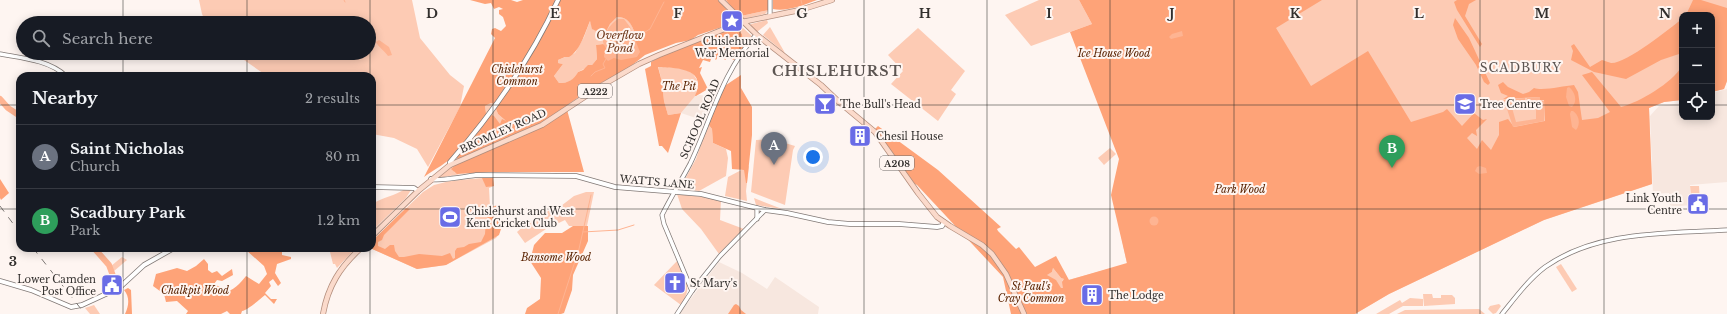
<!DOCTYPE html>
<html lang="en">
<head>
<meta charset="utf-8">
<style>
  body { margin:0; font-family:"Libre Baskerville",serif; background:#20242c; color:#f1f3f6 }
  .controls { position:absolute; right:12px; top:12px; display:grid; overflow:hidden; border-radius:8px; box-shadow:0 2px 10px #0003 }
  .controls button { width:36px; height:36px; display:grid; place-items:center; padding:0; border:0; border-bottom:1px solid #363941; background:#171b24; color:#f1f3f6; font:20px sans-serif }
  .you { position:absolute; left:813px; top:157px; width:14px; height:14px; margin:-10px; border:3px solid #fff; border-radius:50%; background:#1a73e8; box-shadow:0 0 0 6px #1a73e833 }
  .badge { display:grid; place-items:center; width:26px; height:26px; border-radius:50%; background:#7c3aed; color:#fff; font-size:13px; font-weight:700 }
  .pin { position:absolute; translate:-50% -33px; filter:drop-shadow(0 1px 2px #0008) }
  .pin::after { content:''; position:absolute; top:21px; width:14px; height:12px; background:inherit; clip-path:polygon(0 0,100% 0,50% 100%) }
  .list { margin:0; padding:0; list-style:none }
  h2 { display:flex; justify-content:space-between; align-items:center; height:52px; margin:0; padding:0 16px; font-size:17px }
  h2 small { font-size:13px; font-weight:400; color:#9ea1a6 }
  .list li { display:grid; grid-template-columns:26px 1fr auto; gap:12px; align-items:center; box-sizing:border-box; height:64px; padding:0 16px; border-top:1px solid #363941 }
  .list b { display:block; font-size:15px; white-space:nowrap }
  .list p { margin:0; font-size:13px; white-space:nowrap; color:#9ea1a6 }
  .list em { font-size:13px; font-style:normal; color:#9ea1a6 }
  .icon { flex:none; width:22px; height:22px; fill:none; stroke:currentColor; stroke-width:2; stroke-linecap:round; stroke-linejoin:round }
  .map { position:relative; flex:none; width:1727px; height:314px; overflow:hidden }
  .search { position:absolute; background:#171b24; box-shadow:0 2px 10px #0003; left:16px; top:16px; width:360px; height:44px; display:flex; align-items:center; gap:10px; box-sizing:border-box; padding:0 14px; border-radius:22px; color:#9ea1a6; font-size:15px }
  .panel { position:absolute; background:#171b24; box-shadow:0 2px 10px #0003; left:16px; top:72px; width:360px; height:180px; border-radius:12px }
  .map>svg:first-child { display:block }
  .built { fill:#f7e7df }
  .green { fill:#fdcbb4 }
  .forest { fill:#fea378; fill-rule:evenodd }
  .water { fill:#feb492 }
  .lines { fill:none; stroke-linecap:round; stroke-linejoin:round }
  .stream { stroke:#feb492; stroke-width:1 }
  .river { stroke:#feb492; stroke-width:6 }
  .tertiary-casing { stroke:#817976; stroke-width:5 }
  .secondary-casing { stroke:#817976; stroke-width:5.5 }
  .primary-casing { stroke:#b38e7d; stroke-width:6 }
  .tertiary { stroke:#fff; stroke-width:3.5 }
  .secondary { stroke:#fff; stroke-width:4 }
  .primary { stroke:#fbdacb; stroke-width:4.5 }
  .rail { stroke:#7e7976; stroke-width:1; stroke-dasharray:7 7; stroke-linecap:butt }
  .grid { fill:none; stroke:#322f2d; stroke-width:1; stroke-opacity:0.55 }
  .labels { text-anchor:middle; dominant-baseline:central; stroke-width:4; stroke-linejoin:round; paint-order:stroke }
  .shield { fill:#fef5f1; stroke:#6f6a68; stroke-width:1 }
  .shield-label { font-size:9px; font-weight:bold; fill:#322f2d }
  .poi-label { font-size:10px; fill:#322f2d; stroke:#fef5f1; text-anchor:start }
  .park-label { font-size:10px; font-style:italic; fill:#5a2302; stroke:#fef5f1 }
  .street-label { font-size:10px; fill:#322f2d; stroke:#fef5f1 }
  .water-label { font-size:11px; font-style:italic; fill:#6d3416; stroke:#fef5f1 }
  .quarter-label { font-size:12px; letter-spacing:1px; fill:#5c5552; stroke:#fef5f1 }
  .district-label { font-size:14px; font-weight:bold; letter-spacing:1px; fill:#5c5552; stroke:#fef5f1 }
  .grid-label { font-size:13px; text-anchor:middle; font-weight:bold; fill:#322f2d; stroke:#fef5f1; stroke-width:4; stroke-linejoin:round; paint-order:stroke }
</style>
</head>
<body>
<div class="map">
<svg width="1727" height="314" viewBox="0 0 1727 314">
  <rect width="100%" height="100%" fill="#fef5f1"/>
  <g class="built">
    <polygon points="1727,89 1727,182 1690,185 1691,205 1670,207 1669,193 1653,194 1650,116 1659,106 1682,103 1682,117 1712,117 1712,93"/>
    <polygon points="700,95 713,97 706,117 697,116 696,118 681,113 695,96"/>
    <polygon points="719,262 742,273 767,289 775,277 819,307 818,314 679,314"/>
  </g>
  <g class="green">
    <polygon points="199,0 412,0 420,38 450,75 464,86 460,107 428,167 417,149 394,138 372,134 372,76 267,76 234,53 369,53 369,23 206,23 202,14"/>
    <polygon points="1039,0 1079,0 1092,24 1031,46 1005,15"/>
    <polygon points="1158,0 1727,0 1727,81 1724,89 1712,92 1712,15 1682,15 1682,100 1664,102 1649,108 1652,184 1544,220 1389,294 1355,314 1027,314 1057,284 1057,282 1046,275 1052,272 1053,268 1061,278 1065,279 1062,281 1068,280 1127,264 1120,230"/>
    <polygon points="769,10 765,14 742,19 741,16"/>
    <path d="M617,17C627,17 631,22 634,31H640V33L637,37L638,40L596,45L597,59L592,65L578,72L576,77L569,82L559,83L554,76L563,64L558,63V60L575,53L584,37L590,21L593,29L600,33L606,32L610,24Z"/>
    <polygon points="767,20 768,23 757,32 751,26 751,24"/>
    <polygon points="742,27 752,36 744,46 742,34 737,28"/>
    <polygon points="770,27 785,53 763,35"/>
    <polygon points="918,28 965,71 951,90 956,94 938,121 891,84 903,71 888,55"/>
    <polygon points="658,66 685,69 693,74 697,80 696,95 681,113 668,115 664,101 662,82"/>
    <polygon points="491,103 494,104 498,114 506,121 500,125 495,119 486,113 485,106"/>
    <polygon points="708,124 712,129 713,143 726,149 728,158 726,176 699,191 683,189 683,183 696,159"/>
    <polygon points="772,139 795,146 793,150 785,205 751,192 756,140"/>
    <polygon points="1110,148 1116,154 1104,165 1098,158"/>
    <polygon points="454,165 454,172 461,174 438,178"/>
    <polygon points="749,166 746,191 747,201 725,196 728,177"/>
    <path d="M493,177L494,186L489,188L490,207L498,205C499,216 504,230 496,238L446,265L417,269L370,248H372V241L423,192L434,185L450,181Z"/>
    <polygon points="1690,186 1699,186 1700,203 1692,204"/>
    <path d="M405,189L411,190L406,198L372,231V204C383,197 395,196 405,189Z"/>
    <polygon points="586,192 594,192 587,226 569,226 565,220 546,229 525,243 517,232 526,224 548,211 561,206 574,196"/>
    <polygon points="677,194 704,197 721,200 720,220 744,229 719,254 701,229 682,209"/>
    <polygon points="754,198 782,209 756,205"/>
    <polygon points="335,248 356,248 337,268 335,264 333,264 330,252"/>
    <polygon points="122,257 127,260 114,271 111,266"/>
    <path d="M677,261C686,278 693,287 681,305L654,285Z"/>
    <polygon points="1561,264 1577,289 1572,292 1556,267"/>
    <polygon points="1423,294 1432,294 1433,298 1441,298 1441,295 1452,295 1455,298 1455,304 1424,306"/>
    <polygon points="1410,298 1423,299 1423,306 1403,306 1389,314 1376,314 1400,300 1402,303"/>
    <polygon points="1499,304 1501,306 1496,313 1493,314 1488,309 1490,306"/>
    <polygon points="94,305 100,314 90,314 85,308"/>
    <polygon points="1479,309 1485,314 1397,314 1405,310"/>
  </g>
  <g class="forest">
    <path d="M470,0H511L517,2L523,0H719L730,14L728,15L731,24L698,35L691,40L676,43L645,55L626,70L593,87L566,106L584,172H489L457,174L451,169L466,156L457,159L456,154C447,163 435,169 424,177L495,38L491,34L492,29L495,28L501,31L506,26L503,17L499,14V10L503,9L499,7L494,9L491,3L485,4ZM617,17C627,17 631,23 634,31H640V33L635,34L638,40L611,47L603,44L596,45L597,59L592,65H588L583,70L578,72C574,80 568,83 559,83L554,76L563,64L558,63V60L565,57H569C580,51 585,33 590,21L592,29L600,33L606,32L610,24ZM491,103L494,104L498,114L506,121L502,119L500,124L494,116L486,113L485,106Z"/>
    <polygon points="726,0 769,0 769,10 741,16 732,8"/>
    <path d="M773,0H817C804,5 786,12 773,9Z"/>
    <path d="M1079,0H1322L1276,28L1311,86L1368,51L1411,122L1443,112L1447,109L1462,126L1474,113L1483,120L1487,119L1476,130L1477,136L1472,133L1467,138L1477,149L1482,140L1491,150L1499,135V122L1508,119L1514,127L1545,121L1544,100H1540V97L1503,99L1508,96L1501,93L1498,85L1503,82L1508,87L1523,94L1529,92L1534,88C1543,91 1563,86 1574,85L1578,92L1582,120L1598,118L1610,112L1582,75L1592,72L1621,107C1640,102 1672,83 1682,66V100L1664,102L1649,108L1652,184L1544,220L1389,294L1355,314H1011L1003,277L917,185L913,183L874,130L878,126L938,170L1001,227L997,229L998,231L1016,249L1019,247L1035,267L1056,256L1069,280L1127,263L1111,195L1119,159L1070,32L1092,24ZM1053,268L1061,278L1064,279L1062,282L1063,288H1061L1056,280L1047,275L1052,272Z"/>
    <polygon points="1457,0 1476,0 1469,4 1465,16 1482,44 1480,47 1457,10 1454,2"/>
    <polygon points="1693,0 1701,0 1727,8 1727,81 1724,89 1712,92 1712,15 1686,15"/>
    <polygon points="1455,18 1469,38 1490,83 1488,85 1484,82 1476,65 1458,39 1453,25"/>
    <path d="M1682,19V53L1661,60L1626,79L1594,72L1571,60L1573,51L1571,46L1574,44L1590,67L1602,60C1605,61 1608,62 1611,63C1626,64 1669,29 1682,19Z"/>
    <path d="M737,28L742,34L744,46L734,60L728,57L725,60L720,53L716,60L712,56L710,62L703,60L699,68L702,67L700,73L708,89L696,96H695C708,68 676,68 658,67L662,82L664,101L668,115L681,113L668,153L662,146H659L645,69L651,66V62L663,55L731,29Z"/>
    <polygon points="741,75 741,88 752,107 752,135 747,183 746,183 744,170 732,169 731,151 713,143 712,129 708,124 720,94 726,85"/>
    <polygon points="493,177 494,186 486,187 482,178"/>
    <polygon points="0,179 9,193 1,200 0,198"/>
    <polygon points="498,205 501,229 499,235 446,265 417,269 370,248 372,248 372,241 406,208 410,209 384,235 382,240 378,242 378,246 385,249 390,245 394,245 395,251 399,257 404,257 419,254 442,256 450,253 453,259 455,258 455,251 457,248 464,247 469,244 481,242 485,234 486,219 491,214 488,209"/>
    <polygon points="573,226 588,226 588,241 573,275 572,290 564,313 561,314 525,314 527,308 540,299 541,278 530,261 534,245 545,233 562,233"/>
    <path d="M247,248H273L275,250L276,248H282V255L291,257V259L277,264L275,273L281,283L278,286L273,279L269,282L271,286L265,293L271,299H277L274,304L265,295C260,299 248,310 242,311L241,314H230L227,311L221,314H186L188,311L177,301L166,302L164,294L153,286L156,274L177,268L187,271L196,266L204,259L208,264V270L212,273L217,271L222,276L232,269L233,275L222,281L217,280L214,284L220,287L218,291C229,296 240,284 246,276L259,284L267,274L264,266L246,250Z"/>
    <path d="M128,288L131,290L132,314H125C129,306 130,297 124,290Z"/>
    <polygon points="736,304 739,306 741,310 746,314 728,314 734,305"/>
  </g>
  <g class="water">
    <path d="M618,19H624L630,27L640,52L637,57L621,60L614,58L608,61L604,57V54L608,51C606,48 604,46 603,42C603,34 611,23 618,19Z"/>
    <polygon points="1182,31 1183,36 1171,39 1169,37 1172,34"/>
    <path d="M379,40L389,47L392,55L388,56C385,51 378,47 376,42Z"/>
    <path d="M1569,87C1575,92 1578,101 1572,107L1569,106L1566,97L1567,88Z"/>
    <polygon points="1540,97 1540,101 1544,101 1544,121 1513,127 1504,100 1525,98 1525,102 1511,104 1516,122 1536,119 1536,103 1534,102 1527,102 1527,98"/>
    <path d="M1571,111H1573C1579,115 1581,124 1576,130L1572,127L1570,114Z"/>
    <polygon points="1480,166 1486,168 1487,173 1479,174 1475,171 1477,167"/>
    <circle cx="1154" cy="221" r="4.5"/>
  </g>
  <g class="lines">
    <g class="stream">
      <polyline points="344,0 345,2"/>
      <polyline points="801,0 802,4"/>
      <polyline points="640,35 650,29 664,2"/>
      <polyline points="633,37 636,36"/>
      <polyline points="591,76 595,72 605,68 603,64 606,59"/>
      <polyline points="583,232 618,230 634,225"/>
      <polyline points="558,314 579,249 591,195"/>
    </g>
    <g class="river">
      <polyline points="0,99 8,108 20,116"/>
      <polyline points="94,248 109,265 116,284"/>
    </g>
    <g class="tertiary-casing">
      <g id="tertiary">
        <polyline points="770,16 770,0"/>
        <path d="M0,54C22,58 49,60 66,76"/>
        <polyline points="757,219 757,208"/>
        <path d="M692,291L664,224L662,215C671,197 681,181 690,164C711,120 722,72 756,35"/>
        <polyline points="677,314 692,291 720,256 765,210"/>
        <path d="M1502,314C1515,298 1528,280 1545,267C1598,230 1666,234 1727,230"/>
      </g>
    </g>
    <g class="secondary-casing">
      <g id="secondary">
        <path d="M450,165V162C492,114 531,59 558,0"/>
        <path d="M431,179C435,182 468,176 476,175L576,176L615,187L701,194L765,210L787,213L828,222L850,224H899L937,227L942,226L944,222"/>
        <polyline points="372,187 414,188 418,191"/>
        <polyline points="0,281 31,290 71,307 82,305 119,288 144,265 174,248"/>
      </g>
    </g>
    <g class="primary-casing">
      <g id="primary">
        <polyline points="721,0 757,35 821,85 839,102 875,132 918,193 937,217 950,226 982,245 992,254 1006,274 1024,314"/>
        <polyline points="372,236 418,191 450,165 542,125 601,86 639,64 659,55 742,22 800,10 832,0"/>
        <path d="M323,314C328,286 340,267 361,248"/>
      </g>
    </g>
    <use href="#tertiary" class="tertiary"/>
    <use href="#secondary" class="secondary"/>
    <use href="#primary" class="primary"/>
    <g class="rail">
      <polyline points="0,206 20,233"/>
      <polyline points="33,248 85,314"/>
    </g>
  </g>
  <path class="grid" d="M123,0V23M247,0V23M370,0V76M493,0V314M617,0V314M740,0V314M864,0V314M987,0V314M1110,0V314M1234,0V314M1357,0V314M1480,0V314M1604,0V314M123,53V76M247,53V76M0,105H20M372,105H1682M1712,105H1727M0,209H20M372,209H1727M123,248V314M247,248V314M370,248V314"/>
  <defs>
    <g id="sight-square" transform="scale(1.15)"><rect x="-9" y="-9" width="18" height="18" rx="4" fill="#696ce6" stroke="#fef5f1"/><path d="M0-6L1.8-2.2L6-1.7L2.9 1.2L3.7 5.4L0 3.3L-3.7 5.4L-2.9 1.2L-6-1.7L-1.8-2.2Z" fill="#fff"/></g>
    <g id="bar-square" transform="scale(1.15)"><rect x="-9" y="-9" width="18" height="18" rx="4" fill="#696ce6" stroke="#fef5f1"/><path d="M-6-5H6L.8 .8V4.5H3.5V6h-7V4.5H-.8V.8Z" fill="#fff"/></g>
    <g id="university-square" transform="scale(1.15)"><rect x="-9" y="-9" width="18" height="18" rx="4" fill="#696ce6" stroke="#fef5f1"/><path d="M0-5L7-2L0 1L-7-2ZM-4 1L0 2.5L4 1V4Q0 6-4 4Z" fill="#fff"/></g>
    <g id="building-square" transform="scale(1.15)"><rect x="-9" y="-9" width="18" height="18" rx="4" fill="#696ce6" stroke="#fef5f1"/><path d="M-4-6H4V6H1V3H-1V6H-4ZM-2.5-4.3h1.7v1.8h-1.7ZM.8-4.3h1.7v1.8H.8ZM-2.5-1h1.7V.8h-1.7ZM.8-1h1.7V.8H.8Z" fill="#fff"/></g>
    <g id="civic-square" transform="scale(1.15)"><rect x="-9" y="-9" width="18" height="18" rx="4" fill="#696ce6" stroke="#fef5f1"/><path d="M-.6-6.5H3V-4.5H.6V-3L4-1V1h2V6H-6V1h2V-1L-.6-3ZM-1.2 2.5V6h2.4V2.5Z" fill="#fff"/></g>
    <g id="stadium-square" transform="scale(1.15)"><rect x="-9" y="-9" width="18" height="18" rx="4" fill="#696ce6" stroke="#fef5f1"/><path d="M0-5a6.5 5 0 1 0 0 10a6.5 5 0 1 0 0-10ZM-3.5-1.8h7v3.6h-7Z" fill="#fff"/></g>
    <g id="church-square" transform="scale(1.15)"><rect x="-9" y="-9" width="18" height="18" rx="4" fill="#696ce6" stroke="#fef5f1"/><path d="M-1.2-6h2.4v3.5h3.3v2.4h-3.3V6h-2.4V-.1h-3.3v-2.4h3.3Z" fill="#fff"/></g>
  </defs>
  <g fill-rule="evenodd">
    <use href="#sight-square" x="732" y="21"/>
    <use href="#bar-square" x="825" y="104"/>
    <use href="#university-square" x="1465" y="104"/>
    <use href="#building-square" x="860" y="136"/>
    <use href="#civic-square" x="1698" y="204"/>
    <use href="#stadium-square" x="450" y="217"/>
    <use href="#church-square" x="675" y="283"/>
    <use href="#civic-square" x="112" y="285"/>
    <use href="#building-square" x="1092" y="295"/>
  </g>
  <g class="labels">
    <g class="shield">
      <rect x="578" y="84" width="34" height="14" rx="3"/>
      <rect x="880" y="156" width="34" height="14" rx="3"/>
    </g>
    <g class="shield-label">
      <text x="595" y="91">A222</text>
      <text x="897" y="163">A208</text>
    </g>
    <g class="poi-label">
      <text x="732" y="41" text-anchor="middle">Chislehurst<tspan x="732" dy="12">War Memorial</tspan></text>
      <text x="840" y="104">The Bull's Head</text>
      <text x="1480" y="104">Tree Centre</text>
      <text x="876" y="136">Chesil House</text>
      <text x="1682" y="198" text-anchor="end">Link Youth<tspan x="1682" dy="12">Centre</tspan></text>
      <text x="466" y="211">Chislehurst and West<tspan x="466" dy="12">Kent Cricket Club</tspan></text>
      <text x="96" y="279" text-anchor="end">Lower Camden<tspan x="96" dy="12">Post Office</tspan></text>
      <text x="690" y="283">St Mary's</text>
      <text x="1108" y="295">The Lodge</text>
    </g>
    <g class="park-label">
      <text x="1114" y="53">Ice House Wood</text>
      <text x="517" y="69">Chislehurst<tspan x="517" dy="12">Common</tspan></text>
      <text x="679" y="86">The Pit</text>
      <text x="1240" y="189">Park Wood</text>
      <text x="556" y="257">Bansome Wood</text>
      <text x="1031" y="286">St Paul's<tspan x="1031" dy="12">Cray Common</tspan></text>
      <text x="195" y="290">Chalkpit Wood</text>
    </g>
    <g class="street-label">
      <text transform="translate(700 119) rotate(-67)">SCHOOL ROAD</text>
      <text transform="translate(503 131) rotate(-24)">BROMLEY ROAD</text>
      <text transform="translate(657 182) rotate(5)">WATTS LANE</text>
    </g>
    <g class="water-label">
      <text x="620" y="35">Overflow<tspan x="620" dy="13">Pond</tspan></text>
    </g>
    <g class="quarter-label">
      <text x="1521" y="67">SCADBURY</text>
    </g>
    <g class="district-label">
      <text x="837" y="71">CHISLEHURST</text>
    </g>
  </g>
  <g class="grid-label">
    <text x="432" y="18">D</text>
    <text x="555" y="18">E</text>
    <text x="678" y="18">F</text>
    <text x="802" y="18">G</text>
    <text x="925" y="18">H</text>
    <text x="1049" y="18">I</text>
    <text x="1172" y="18">J</text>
    <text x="1295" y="18">K</text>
    <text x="1419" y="18">L</text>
    <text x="1542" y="18">M</text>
    <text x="1665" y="18">N</text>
    <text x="13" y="266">3</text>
  </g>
</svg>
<div class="controls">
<button>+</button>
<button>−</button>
<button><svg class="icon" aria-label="locate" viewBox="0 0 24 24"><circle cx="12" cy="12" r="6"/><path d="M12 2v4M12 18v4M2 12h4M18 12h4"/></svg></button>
</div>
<div class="you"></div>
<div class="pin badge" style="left:774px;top:165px;background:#6b7280">A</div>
<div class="pin badge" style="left:1392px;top:168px;background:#2e9e5b">B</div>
<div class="search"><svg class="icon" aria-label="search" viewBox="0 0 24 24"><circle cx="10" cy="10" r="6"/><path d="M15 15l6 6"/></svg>Search here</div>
<section class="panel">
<h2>Nearby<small>2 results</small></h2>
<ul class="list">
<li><span class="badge" style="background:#6b7280">A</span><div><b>Saint Nicholas</b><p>Church</p></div><em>80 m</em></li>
<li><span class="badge" style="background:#2e9e5b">B</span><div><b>Scadbury Park</b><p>Park</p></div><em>1.2 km</em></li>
</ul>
</section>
</div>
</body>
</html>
